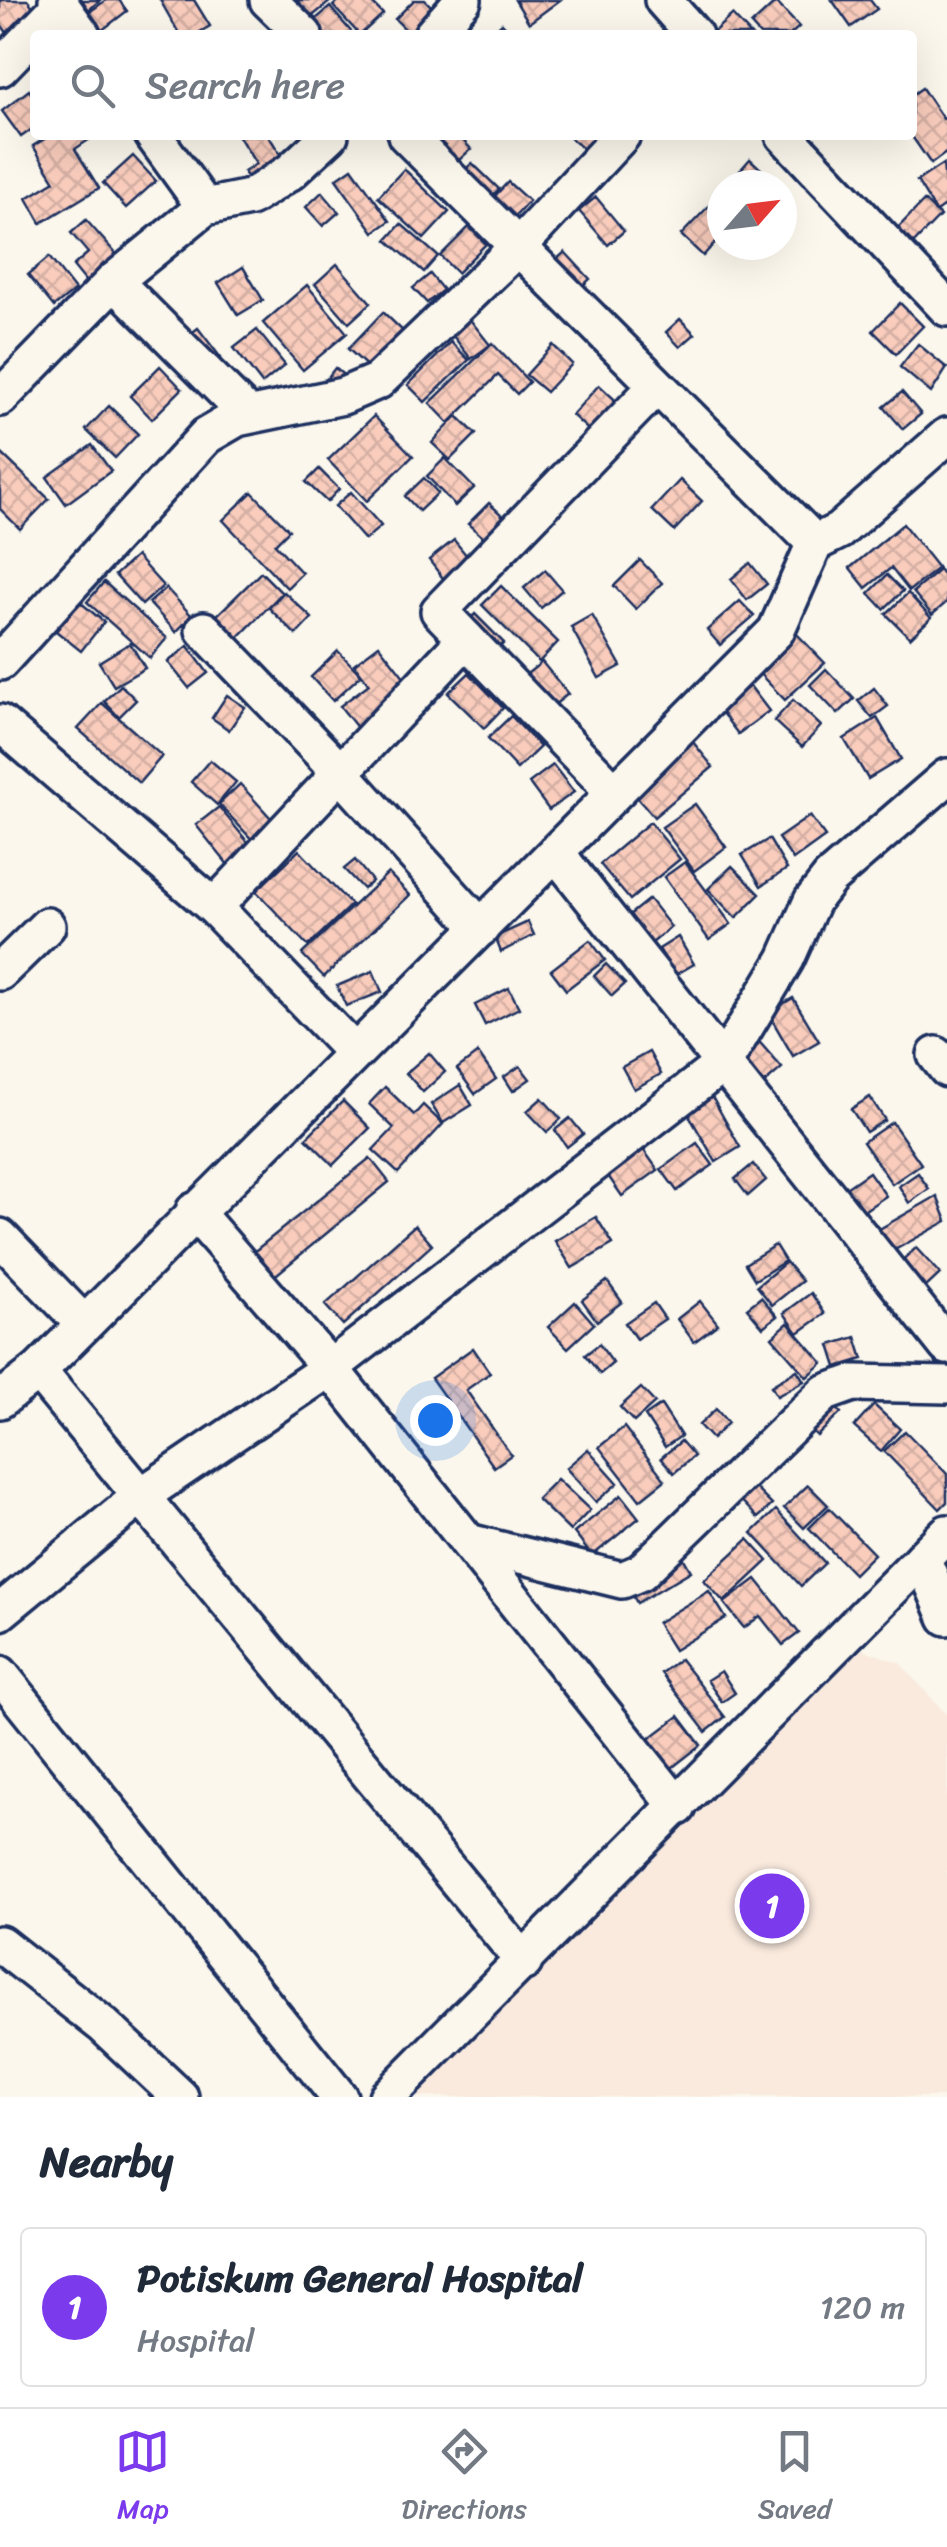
<!DOCTYPE html>
<html lang="en">
<head>
<meta charset="utf-8">
<style>
  body { margin:0; font-family:Sriracha,sans-serif; background:#f6f6f7; color:#1f2937 }
  .compass { position:absolute; left:707px; top:170px; width:90px; height:90px; border-radius:50%; background:#fff; box-shadow:0 10px 40px #0002; rotate:62deg }
  .you { position:absolute; left:435px; top:1420px; width:35px; height:35px; margin:-25px; border:8px solid #fff; border-radius:50%; background:#1a73e8; box-shadow:0 0 0 15px #1a73e833 }
  .badge { display:grid; place-items:center; width:65px; height:65px; border-radius:50%; background:#7c3aed; color:#fff; font-size:32px; font-weight:700 }
  .pin { position:absolute; translate:-50% -50%; border:5px solid #fff; box-shadow:0 2px 10px #0006 }
  .list { margin:0; padding:0; list-style:none }
  h2 { display:flex; justify-content:space-between; align-items:center; height:130px; margin:0; padding:0 40px; font-size:42px }
  h2 small { font-size:32px; font-weight:400; color:#747a83 }
  .list li { display:grid; grid-template-columns:65px 1fr auto; gap:30px; align-items:center; box-sizing:border-box; height:160px; margin:0 20px 20px; padding:0 20px; border:2px solid #e0e1e3; border-radius:10px }
  .list b { display:block; font-size:38px; white-space:nowrap }
  .list p { margin:0; font-size:32px; white-space:nowrap; color:#747a83 }
  .list em { font-size:32px; font-style:normal; color:#747a83 }
  .icon { flex:none; width:55px; height:55px; fill:none; stroke:currentColor; stroke-width:2; stroke-linecap:round; stroke-linejoin:round }
  .map { position:relative; flex:none; width:947px; height:2097px; overflow:hidden }
  .search { position:absolute; background:#fff; box-shadow:0 10px 40px #0002; left:30px; right:30px; top:30px; height:110px; display:flex; align-items:center; gap:25px; box-sizing:border-box; padding:0 35px; border-radius:10px; color:#747a83; font-size:38px }
  .sheet { height:310px; background:#fff }
  nav { display:flex; justify-content:space-around; align-items:center; box-sizing:border-box; height:140px; border-top:2px solid #e0e1e3; background:#fff; font-size:28px; color:#747a83 }
  nav a { display:grid; justify-items:center; gap:5px }
  nav .on { color:#7c3aed }
  .map>svg:first-child { display:block }
  .built { fill:#faeade }
  .building { fill:url(#building-cross-hatch); stroke:#1b2f5e; stroke-width:2.5 }
  .lines { fill:none; stroke-linecap:round; stroke-linejoin:round }
  .minor-casing { stroke:#1b2f5e; stroke-width:42 }
  .minor { stroke:#fbf7ec; stroke-width:35 }
</style>
</head>
<body>
<div class="map">
<svg width="947" height="2097" viewBox="0 0 947 2097">
  <defs>
    <pattern id="building-cross-hatch" width="8" height="8" patternUnits="userSpaceOnUse" patternTransform="scale(2.5)"><rect width="8" height="8" fill="#f9ccbc"/><path d="M0 0l8 8M0 8l8-8" fill="none" stroke="#d5b0a4"/></pattern>
  </defs>
  <rect width="100%" height="100%" fill="#fbf7ec"/>
  <filter id="ink" filterUnits="userSpaceOnUse"><feTurbulence type="fractalNoise" baseFrequency=".01" numOctaves="2"/><feDisplacementMap in="SourceGraphic" scale="20" xChannelSelector="R" yChannelSelector="G"/><feConvolveMatrix kernelMatrix="1 2 1 2 8 2 1 2 1" color-interpolation-filters="sRGB"/></filter>
  <g filter="url(#ink)">
    <polygon class="built" points="862,1649 900,1663 947,1715 947,2097 399,2097"/>
    <g class="building">
      <polygon points="0,0 28,0 38,14 8,34 0,23"/>
      <polygon points="82,0 100,0 89,10"/>
      <polygon points="106,0 119,0 127,11 101,31 88,13"/>
      <polygon points="160,0 194,0 210,26 195,35 180,35"/>
      <polygon points="285,0 332,0 303,24"/>
      <polygon points="339,0 369,0 383,14 360,35 333,6"/>
      <polygon points="414,0 425,0 440,15 420,35 411,35 395,19"/>
      <polygon points="515,0 560,0 529,23"/>
      <polygon points="832,0 870,0 877,9 851,27"/>
      <polygon points="776,2 799,27 790,35 760,35 751,25"/>
      <polygon points="330,7 354,35 313,35 307,27"/>
      <polygon points="732,15 751,35 710,35"/>
      <polygon points="502,23 513,35 489,35"/>
      <polygon points="922,88 943,119 947,116 947,152 931,164 911,135 912,95"/>
      <polygon points="29,90 35,99 35,127 21,137 2,111"/>
      <polygon points="51,135 96,135 75,149 99,188 41,223 27,198 55,181 33,146"/>
      <polygon points="238,135 268,135 288,166 254,188 244,172 256,164"/>
      <polygon points="442,135 458,135 471,149 443,175 423,154"/>
      <polygon points="567,135 602,135 587,152"/>
      <polygon points="133,156 156,181 126,208 103,183"/>
      <polygon points="750,159 778,185 746,185 735,176"/>
      <polygon points="472,163 499,189 479,209 452,183"/>
      <polygon points="943,164 947,204 936,212 917,181"/>
      <polygon points="352,168 390,221 374,232 336,179"/>
      <polygon points="404,169 449,212 424,239 378,197"/>
      <polygon points="508,182 529,201 502,231 481,211"/>
      <polygon points="322,192 339,212 323,226 306,207"/>
      <polygon points="596,197 624,231 608,245 579,211"/>
      <polygon points="924,201 940,216 906,251 890,236"/>
      <polygon points="710,205 722,216 722,235 703,256 681,235"/>
      <polygon points="86,220 117,255 86,282 73,266 88,253 71,233"/>
      <polygon points="401,224 438,256 424,272 387,240"/>
      <polygon points="469,227 486,244 457,273 440,256"/>
      <polygon points="565,252 590,279 572,296 547,268"/>
      <polygon points="49,257 75,290 54,307 28,275"/>
      <polygon points="337,264 371,303 349,323 315,284"/>
      <polygon points="243,267 263,300 238,315 218,283"/>
      <polygon points="430,274 443,290 427,303 413,288"/>
      <polygon points="307,285 347,333 303,370 263,323"/>
      <polygon points="900,303 923,326 896,354 873,331"/>
      <polygon points="383,312 405,333 371,370 348,349"/>
      <polygon points="468,317 490,345 471,359 450,332"/>
      <polygon points="680,319 695,334 680,347 666,332"/>
      <polygon points="198,328 221,358 200,374 177,344"/>
      <polygon points="257,330 285,365 262,384 234,348"/>
      <polygon points="451,342 469,360 425,402 408,385"/>
      <polygon points="492,343 529,382 517,394 498,375 449,423 430,403"/>
      <polygon points="918,344 947,368 931,393 900,367"/>
      <polygon points="553,345 572,364 546,392 526,375"/>
      <polygon points="160,366 182,389 152,419 130,396"/>
      <polygon points="335,368 353,383 318,390"/>
      <polygon points="599,385 625,409 598,439 572,415"/>
      <polygon points="902,392 921,414 903,429 884,407"/>
      <polygon points="109,406 138,434 115,458 86,430"/>
      <polygon points="374,416 413,456 367,501 328,460"/>
      <polygon points="457,416 476,434 450,460 432,443"/>
      <polygon points="92,445 111,471 66,504 47,477"/>
      <polygon points="0,452 49,499 20,529 0,509"/>
      <polygon points="445,458 474,488 455,506 427,476"/>
      <polygon points="319,469 339,489 327,502 306,482"/>
      <polygon points="424,478 438,493 419,511 405,496"/>
      <polygon points="680,480 702,501 674,531 652,510"/>
      <polygon points="252,492 289,530 275,544 302,573 287,588 223,520"/>
      <polygon points="351,492 381,526 365,540 335,506"/>
      <polygon points="489,503 504,517 484,538 468,524"/>
      <polygon points="903,524 938,568 909,591 891,568 866,588 850,568"/>
      <polygon points="454,540 471,561 445,581 429,560"/>
      <polygon points="136,556 163,586 142,605 115,575"/>
      <polygon points="640,560 662,583 636,609 614,586"/>
      <polygon points="750,563 767,584 747,600 731,579"/>
      <polygon points="545,570 562,590 541,608 524,588"/>
      <polygon points="939,570 947,579 947,602 932,615 913,592"/>
      <polygon points="261,572 282,593 231,645 209,623"/>
      <polygon points="887,575 903,591 884,609 869,593"/>
      <polygon points="104,582 167,638 150,658 87,602"/>
      <polygon points="501,586 558,642 539,662 482,605"/>
      <polygon points="166,588 192,616 176,632 149,603"/>
      <polygon points="284,592 312,618 296,635 269,608"/>
      <polygon points="908,593 931,618 910,638 886,614"/>
      <polygon points="740,601 754,616 720,645 707,630"/>
      <polygon points="80,602 104,622 81,651 56,631"/>
      <polygon points="475,614 504,643 488,658 460,629"/>
      <polygon points="592,615 621,666 599,678 571,627"/>
      <polygon points="795,632 825,663 785,700 756,670"/>
      <polygon points="130,643 145,668 114,686 99,662"/>
      <polygon points="379,645 412,687 358,729 340,706 369,684 354,664"/>
      <polygon points="188,646 208,673 189,688 168,662"/>
      <polygon points="338,651 361,675 333,701 311,677"/>
      <polygon points="542,662 568,694 544,713 518,681"/>
      <polygon points="826,669 854,699 838,714 810,685"/>
      <polygon points="469,673 503,708 484,728 448,693"/>
      <polygon points="121,685 136,700 119,717 104,701"/>
      <polygon points="750,686 769,711 738,734 719,709"/>
      <polygon points="874,688 888,706 872,718 858,701"/>
      <polygon points="227,695 245,707 229,730 212,718"/>
      <polygon points="793,700 821,726 802,747 774,721"/>
      <polygon points="102,703 162,756 139,783 78,729"/>
      <polygon points="511,716 540,747 517,769 488,738"/>
      <polygon points="877,718 901,759 868,779 844,739"/>
      <polygon points="693,742 713,767 654,817 633,792"/>
      <polygon points="210,760 236,782 217,805 191,782"/>
      <polygon points="553,765 574,792 549,810 529,783"/>
      <polygon points="240,784 289,838 268,857 219,804"/>
      <polygon points="695,804 726,847 694,871 662,827"/>
      <polygon points="219,807 264,862 241,881 196,825"/>
      <polygon points="810,816 825,837 793,860 778,838"/>
      <polygon points="650,822 680,859 630,900 600,864"/>
      <polygon points="769,839 787,869 761,886 742,855"/>
      <polygon points="299,850 351,905 308,946 256,891"/>
      <polygon points="355,860 372,881 363,889 344,869"/>
      <polygon points="685,862 731,924 709,940 664,877"/>
      <polygon points="732,866 760,894 736,918 708,889"/>
      <polygon points="388,873 410,895 324,977 302,954"/>
      <polygon points="649,899 671,927 651,944 628,916"/>
      <polygon points="528,922 534,935 501,952 495,937"/>
      <polygon points="678,937 694,964 675,975 659,949"/>
      <polygon points="590,940 605,960 566,990 551,970"/>
      <polygon points="606,964 625,984 612,996 594,976"/>
      <polygon points="373,971 382,992 346,1006 337,986"/>
      <polygon points="509,988 519,1008 485,1025 475,1005"/>
      <polygon points="793,998 819,1041 793,1056 768,1013"/>
      <polygon points="748,1029 782,1068 759,1088 725,1050"/>
      <polygon points="649,1052 661,1074 634,1089 622,1067"/>
      <polygon points="429,1053 445,1072 423,1092 406,1073"/>
      <polygon points="478,1053 496,1079 475,1094 457,1069"/>
      <polygon points="520,1066 530,1079 513,1091 504,1077"/>
      <polygon points="460,1085 472,1105 443,1123 431,1104"/>
      <polygon points="385,1087 414,1115 423,1105 443,1124 398,1173 373,1150 394,1128 369,1104"/>
      <polygon points="712,1097 740,1147 716,1162 687,1112"/>
      <polygon points="870,1097 885,1120 866,1132 851,1109"/>
      <polygon points="542,1098 561,1119 547,1132 527,1111"/>
      <polygon points="343,1101 370,1128 333,1165 306,1138"/>
      <polygon points="570,1118 583,1134 567,1147 555,1130"/>
      <polygon points="892,1122 921,1164 892,1184 863,1142"/>
      <polygon points="697,1143 713,1165 677,1191 661,1169"/>
      <polygon points="640,1145 658,1170 622,1196 604,1170"/>
      <polygon points="370,1158 389,1182 271,1279 251,1254"/>
      <polygon points="753,1164 766,1180 748,1196 735,1179"/>
      <polygon points="869,1172 886,1196 856,1216 840,1192"/>
      <polygon points="918,1173 929,1189 909,1203 899,1186"/>
      <polygon points="937,1196 947,1221 889,1253 876,1231"/>
      <polygon points="596,1217 613,1244 572,1268 555,1241"/>
      <polygon points="415,1225 432,1245 343,1325 325,1305"/>
      <polygon points="775,1245 785,1261 755,1280 745,1264"/>
      <polygon points="916,1248 940,1274 924,1289 899,1263"/>
      <polygon points="786,1262 802,1281 772,1305 757,1286"/>
      <polygon points="607,1281 622,1302 597,1321 582,1300"/>
      <polygon points="811,1293 825,1314 798,1333 784,1313"/>
      <polygon points="761,1297 777,1316 763,1327 747,1308"/>
      <polygon points="700,1301 718,1324 694,1342 677,1319"/>
      <polygon points="575,1302 594,1324 568,1348 548,1327"/>
      <polygon points="654,1303 665,1319 636,1339 625,1323"/>
      <polygon points="788,1323 823,1363 807,1377 772,1337"/>
      <polygon points="856,1337 863,1359 837,1367 830,1345"/>
      <polygon points="599,1344 613,1363 600,1374 585,1355"/>
      <polygon points="473,1348 490,1373 466,1390 511,1455 494,1467 431,1378"/>
      <polygon points="797,1370 804,1381 777,1396 771,1386"/>
      <polygon points="641,1388 655,1403 634,1422 620,1407"/>
      <polygon points="827,1398 841,1413 817,1436 803,1422"/>
      <polygon points="661,1405 681,1436 665,1447 645,1416"/>
      <polygon points="874,1405 900,1429 881,1451 854,1427"/>
      <polygon points="716,1409 728,1423 712,1439 699,1425"/>
      <polygon points="624,1427 665,1480 640,1500 599,1447"/>
      <polygon points="905,1431 947,1474 947,1502 940,1509 884,1451"/>
      <polygon points="681,1441 694,1456 674,1473 661,1458"/>
      <polygon points="588,1449 618,1483 596,1502 566,1468"/>
      <polygon points="557,1479 590,1510 570,1531 537,1499"/>
      <polygon points="747,1480 772,1505 758,1518 734,1493"/>
      <polygon points="808,1485 828,1505 804,1528 784,1508"/>
      <polygon points="621,1495 639,1518 592,1556 574,1533"/>
      <polygon points="829,1508 874,1554 854,1574 809,1528"/>
      <polygon points="776,1510 825,1563 801,1586 752,1533"/>
      <polygon points="748,1539 768,1561 724,1602 704,1580"/>
      <polygon points="680,1552 691,1571 637,1603 627,1585"/>
      <polygon points="756,1579 799,1633 783,1645 760,1616 744,1628 724,1603"/>
      <polygon points="709,1591 726,1618 674,1650 657,1623"/>
      <polygon points="680,1659 725,1717 706,1732 661,1673"/>
      <polygon points="721,1671 735,1693 722,1702 707,1680"/>
      <polygon points="679,1716 701,1745 664,1774 642,1744"/>
    </g>
    <g class="lines">
      <g class="minor-casing">
        <g id="minor">
          <polyline points="57,0 82,35"/>
          <polyline points="268,0 304,35"/>
          <polyline points="663,0 694,35"/>
          <polyline points="432,35 463,0"/>
          <polyline points="0,68 61,5"/>
          <polyline points="153,135 205,207"/>
          <polyline points="406,135 815,543"/>
          <polyline points="784,135 947,308"/>
          <polyline points="114,281 248,415"/>
          <polyline points="0,398 114,281 205,207 250,198 290,172 330,135"/>
          <polyline points="204,630 340,772 481,928"/>
          <polyline points="0,662 206,436 237,418 343,396 378,381 518,247 622,135"/>
          <polyline points="0,723 214,907 354,1052"/>
          <polyline points="614,792 439,611 655,388"/>
          <polyline points="557,854 947,1346"/>
          <polyline points="214,907 466,639"/>
          <polyline points="0,972 47,926"/>
          <polyline points="936,1055 947,1069"/>
          <polyline points="194,1211 330,1368 678,1807"/>
          <polyline points="0,1237 84,1324"/>
          <polyline points="38,1371 524,1962"/>
          <polyline points="0,1400 38,1371 776,631 815,543 839,531 947,436"/>
          <polyline points="468,1542 622,1580 641,1572 825,1393 853,1383 947,1385"/>
          <polyline points="922,1558 947,1617"/>
          <polyline points="0,1612 141,1496 330,1368 723,1064 786,959 812,901 830,878 947,777"/>
          <polyline points="0,1674 339,2097"/>
          <polyline points="0,1944 103,2025 180,2097"/>
          <polyline points="387,2097 947,1533"/>
        </g>
      </g>
      <use href="#minor" class="minor"/>
    </g>
  </g>
</svg>
<svg class="compass" viewBox="-18 -18 36 36"><path d="M0-13l5 13h-10z" fill="#e53935"/><path d="M0 13l5-13h-10z" fill="#747a83"/></svg>
<div class="you"></div>
<div class="pin badge" style="left:772px;top:1906px">1</div>
<div class="search"><svg class="icon" aria-label="search" viewBox="0 0 24 24"><circle cx="10" cy="10" r="6"/><path d="M15 15l6 6"/></svg>Search here</div>
</div>
<section class="sheet">
<h2>Nearby<small></small></h2>
<ul class="list">
<li><span class="badge">1</span><div><b>Potiskum General Hospital</b><p>Hospital</p></div><em>120 m</em></li>
</ul>
</section>
<nav>
<a class="on"><svg class="icon" aria-label="map" viewBox="0 0 24 24"><path d="M3 6l6-2 6 2 6-2v14l-6 2-6-2-6 2zM9 4v14M15 6v14"/></svg>Map</a>
<a><svg class="icon" aria-label="directions" viewBox="0 0 24 24"><path d="M12 3l9 9-9 9-9-9zM9 14v-3h6M13 9l2 2-2 2"/></svg>Directions</a>
<a><svg class="icon" aria-label="saved" viewBox="0 0 24 24"><path d="M7 4h10v16l-5-4-5 4z"/></svg>Saved</a>
</nav>
</body>
</html>
